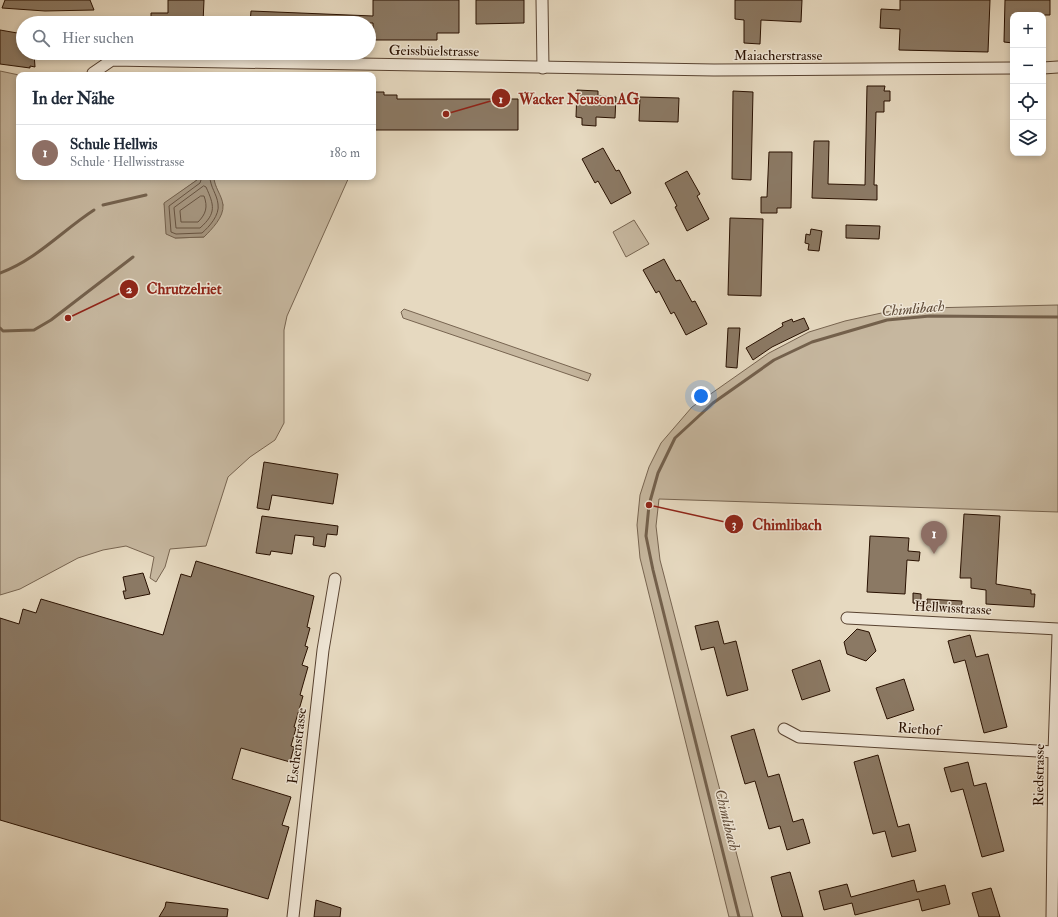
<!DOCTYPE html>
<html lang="de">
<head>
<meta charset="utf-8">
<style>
  body { margin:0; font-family:"IM FELL Double Pica",serif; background:#f2f2f3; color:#1f2937 }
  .controls { position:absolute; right:12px; top:12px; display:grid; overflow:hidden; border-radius:8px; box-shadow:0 2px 6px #0003 }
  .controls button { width:36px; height:36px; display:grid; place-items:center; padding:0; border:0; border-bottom:1px solid #e0e1e3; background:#fff; color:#1f2937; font:20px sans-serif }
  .you { position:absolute; left:701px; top:396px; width:14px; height:14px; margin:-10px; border:3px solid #fff; border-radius:50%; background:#1a73e8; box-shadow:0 0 0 6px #1a73e833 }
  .badge { display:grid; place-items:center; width:26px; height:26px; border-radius:50%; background:#2563eb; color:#fff; font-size:13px; font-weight:700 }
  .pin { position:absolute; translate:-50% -33px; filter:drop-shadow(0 1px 2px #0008) }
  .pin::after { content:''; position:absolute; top:21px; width:14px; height:12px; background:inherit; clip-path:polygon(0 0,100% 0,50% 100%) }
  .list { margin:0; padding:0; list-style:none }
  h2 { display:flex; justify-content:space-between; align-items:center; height:52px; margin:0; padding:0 16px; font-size:17px }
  h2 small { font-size:13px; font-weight:400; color:#747a83 }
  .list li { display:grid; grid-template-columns:26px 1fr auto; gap:12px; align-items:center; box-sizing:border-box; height:56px; padding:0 16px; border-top:1px solid #e0e1e3 }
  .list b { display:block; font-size:15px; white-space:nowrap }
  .list p { margin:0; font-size:13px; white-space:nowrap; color:#747a83 }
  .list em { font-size:13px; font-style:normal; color:#747a83 }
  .icon { flex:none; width:22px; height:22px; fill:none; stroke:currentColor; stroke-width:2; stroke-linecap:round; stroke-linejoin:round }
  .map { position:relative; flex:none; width:1058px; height:917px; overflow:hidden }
  .search { position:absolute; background:#fff; box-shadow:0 2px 6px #0003; left:16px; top:16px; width:360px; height:44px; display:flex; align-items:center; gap:10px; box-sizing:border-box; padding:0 14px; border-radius:22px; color:#747a83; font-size:15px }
  .panel { position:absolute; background:#fff; box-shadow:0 2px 6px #0003; left:16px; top:72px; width:360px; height:108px; border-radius:8px }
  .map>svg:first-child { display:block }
  .green { fill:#c6b79f; stroke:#776450 }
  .water { fill:#a5957f; stroke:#73604c }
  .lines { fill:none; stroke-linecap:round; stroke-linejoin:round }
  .shore { stroke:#665240; stroke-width:1 }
  .stream { stroke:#73604c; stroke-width:3 }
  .building { fill:#8b7964; stroke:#281000 }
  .street-casing { stroke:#584230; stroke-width:13 }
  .street { stroke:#efe6d6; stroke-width:11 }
  .labels { text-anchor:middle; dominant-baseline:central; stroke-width:3; stroke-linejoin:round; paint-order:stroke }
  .street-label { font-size:14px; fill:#281000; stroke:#efe6d6 }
  .water-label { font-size:15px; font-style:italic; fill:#604c39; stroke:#efe6d6 }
  .leader { fill:none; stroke:#8f2418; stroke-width:1.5 }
  .callout-dot { fill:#8f2418; stroke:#efe6d6; stroke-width:1.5 }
  .mark-label { font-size:12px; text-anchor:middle; font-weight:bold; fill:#fff }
  .callout-label { font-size:15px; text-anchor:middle; font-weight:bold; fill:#8f2418; stroke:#efe6d6; stroke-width:3; stroke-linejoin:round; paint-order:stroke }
</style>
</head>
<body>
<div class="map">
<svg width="1058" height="917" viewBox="0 0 1058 917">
  <rect width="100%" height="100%" fill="#e6d9c0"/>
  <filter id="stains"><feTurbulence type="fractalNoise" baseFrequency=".005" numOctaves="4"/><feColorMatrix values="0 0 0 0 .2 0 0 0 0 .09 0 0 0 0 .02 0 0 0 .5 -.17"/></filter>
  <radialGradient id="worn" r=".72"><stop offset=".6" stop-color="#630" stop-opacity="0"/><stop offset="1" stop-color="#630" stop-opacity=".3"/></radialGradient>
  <g class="green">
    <polygon points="0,71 19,75 19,177 198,177 197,180 164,204 175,238 204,237 223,205 214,182 214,177 349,177 287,316 284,330 284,423 275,440 250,457 228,477 206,546 170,549 165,567 156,582 150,578 154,557 126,546 103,550 78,558 20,589 0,595"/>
    <polygon points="634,220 649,244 626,257 613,232"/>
    <polygon points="1058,305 1058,512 659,499 656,526 660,560 753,917 729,917 640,558 637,525 640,495 649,467 661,443 692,407 769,353 809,332 845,321 886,312 927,308"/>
    <polygon points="404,309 591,374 588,381 403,318 401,312"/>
  </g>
  <path class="water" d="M198,177H214C214,187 222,195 223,205C224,217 212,229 204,237L175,238L166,234L164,203L197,180Z"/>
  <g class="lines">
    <g class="shore">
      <path d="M202,177L200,183L169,206L171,232L176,234L202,233C209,227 220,215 218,204C217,194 210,187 210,177"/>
      <path d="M204,186L206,187C214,205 217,213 200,228H176L174,208Z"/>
      <path d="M201,196H204C208,207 206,214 198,222H181L180,211Z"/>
    </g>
    <g class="stream">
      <polyline points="103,205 146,195"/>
      <path d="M0,273C36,260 63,230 94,210"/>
      <polyline points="0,328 3,331 34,330 51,320 133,257"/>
      <polyline points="739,917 653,570 646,536 649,505 658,473 675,438 713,403 774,360 812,342 887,320 930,316 1058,317"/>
    </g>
  </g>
  <g class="building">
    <polygon points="5,0 90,0 94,10 45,11 2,8"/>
    <polygon points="168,0 204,0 203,23 151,23 151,13 168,13"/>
    <polygon points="373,0 459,0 459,33 437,33 437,40 373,40 373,23 250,23 251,11 373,16"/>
    <polygon points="476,0 524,0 524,23 476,24"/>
    <polygon points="735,0 802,0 801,22 761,20 760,44 744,43 744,20 735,19"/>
    <polygon points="900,0 990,0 988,52 899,50 900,29 880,28 881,9 900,10"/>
    <polygon points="1005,0 1050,0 1050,15 1013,15 1013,43 1004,42"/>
    <polygon points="0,30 23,34 23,53 34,53 35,67 30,66 30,68 0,64"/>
    <polygon points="867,86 885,86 884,91 890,91 890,101 884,101 884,112 876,112 874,185 877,185 877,200 812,198 814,141 829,141 828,184 865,185"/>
    <polygon points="577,90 598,91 598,96 616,97 615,118 596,117 596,126 582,125 582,118 576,117"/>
    <polygon points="733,91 753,92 751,180 732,179"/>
    <polygon points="374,92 384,92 384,95 397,95 397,99 518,99 518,130 374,130"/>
    <polygon points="640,97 679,98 678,122 639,121"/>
    <polygon points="603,148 616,171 619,170 631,193 611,204 598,181 595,183 582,159"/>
    <polygon points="769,152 792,152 791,208 777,208 777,213 761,213 761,197 767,197"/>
    <polygon points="687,171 700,194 697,196 709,219 687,231 675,207 677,206 665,183"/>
    <polygon points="730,218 763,219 761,296 728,295"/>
    <polygon points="846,225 880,226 879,239 846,238"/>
    <polygon points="811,229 822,231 819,251 808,250 809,244 805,243 806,234 810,235"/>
    <polygon points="664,259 676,281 680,280 692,302 695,301 707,324 686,335 674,312 671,314 659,291 656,293 643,270"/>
    <polygon points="804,318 809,329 772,347 753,360 746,348 783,326 782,323 792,319 793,322"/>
    <polygon points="728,328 740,328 737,368 726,367"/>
    <polygon points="264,462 338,474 333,504 272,495 269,510 257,508"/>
    <polygon points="964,514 1000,516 996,584 1031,590 1031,594 1035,594 1034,607 986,604 986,590 971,588 971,578 960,578"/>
    <polygon points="262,516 338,526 337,535 327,534 325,547 313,545 314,537 295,535 292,554 271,551 270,555 256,553"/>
    <polygon points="870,536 909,538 908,551 920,552 919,561 907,560 905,594 867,592"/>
    <polygon points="196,561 314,596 307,627 310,628 305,646 308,647 302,665 308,667 300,695 303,696 294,727 296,728 291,746 294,747 290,762 241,748 232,779 291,797 282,825 289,827 268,899 0,820 0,618 19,624 23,609 36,613 41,599 163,635 181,574 191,577"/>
    <polygon points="143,573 150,594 125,599 123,591 126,591 123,577"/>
    <polygon points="913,593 921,594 921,604 913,603"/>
    <polygon points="927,599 962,601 961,612 927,610"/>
    <polygon points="718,621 724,644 736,641 748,690 727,696 714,647 701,650 695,626"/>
    <polygon points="857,629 869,632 876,651 866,661 847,654 844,642"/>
    <polygon points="970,635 976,657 988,654 1007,727 984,733 965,660 954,663 948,641"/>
    <polygon points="820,660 830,691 802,700 792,670"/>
    <polygon points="904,679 914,710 887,719 876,688"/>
    <polygon points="754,729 768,777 779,774 793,822 803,819 810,843 787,850 780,826 769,829 755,781 745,784 731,736"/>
    <polygon points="878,755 898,827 909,824 916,851 892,857 885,831 873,834 854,762"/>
    <polygon points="968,762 974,786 986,783 1004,851 982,857 963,789 951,792 944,768"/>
    <polygon points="790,872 800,906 803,917 782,917 780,911 771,877"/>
    <polygon points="914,880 917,892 945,885 950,904 922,911 919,899 855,915 852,903 824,910 819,891 847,884 851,897"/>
    <polygon points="991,888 1000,917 979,917 972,893"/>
    <polygon points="316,900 341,908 340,917 314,917"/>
    <polygon points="166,902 228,909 227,917 159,917 165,907"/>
  </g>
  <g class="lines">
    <g class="street-casing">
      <g id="street">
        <polyline points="542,0 543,68"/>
        <polyline points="1043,68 1058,67"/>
        <polyline points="93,73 112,60 714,70 1013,68"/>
        <polyline points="847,618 1058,629"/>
        <polyline points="784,729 799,737 1054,752"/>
        <polyline points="293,917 323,650 335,579"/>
        <polyline points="1052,917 1054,752 1058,634"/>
      </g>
    </g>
    <use href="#street" class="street"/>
  </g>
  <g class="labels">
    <g class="street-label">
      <text transform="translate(434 51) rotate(1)">Geissbüelstrasse</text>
      <text x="778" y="55">Maiacherstrasse</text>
      <text transform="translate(953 608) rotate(3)">Hellwisstrasse</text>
      <text transform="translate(919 729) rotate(4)">Riethof</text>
      <text transform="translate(297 746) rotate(-83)">Eschenstrasse</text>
      <text transform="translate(1039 775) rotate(-89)">Riedstrasse</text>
    </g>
    <g class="water-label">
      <text transform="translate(913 309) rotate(-5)">Chimlibach</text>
      <text transform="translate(727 820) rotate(76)">Chimlibach</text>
    </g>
  </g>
  <path class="leader" d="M446 114L501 98M68 318L129 289M649 505L734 524"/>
  <g class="callout-dot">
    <circle cx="446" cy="114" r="4"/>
    <circle cx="68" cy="318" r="4"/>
    <circle cx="649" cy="505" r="4"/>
    <circle cx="501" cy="98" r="10"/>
    <circle cx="129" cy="289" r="10"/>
    <circle cx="734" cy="524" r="10"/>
  </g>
  <g class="mark-label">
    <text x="501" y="103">1</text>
    <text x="129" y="293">2</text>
    <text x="734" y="528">3</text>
  </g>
  <g class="callout-label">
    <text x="579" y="104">Wacker Neuson AG</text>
    <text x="184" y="294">Chrutzelriet</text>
    <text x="787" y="530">Chimlibach</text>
  </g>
  <rect width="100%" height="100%" filter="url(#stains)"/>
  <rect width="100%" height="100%" fill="url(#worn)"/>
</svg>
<div class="controls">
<button>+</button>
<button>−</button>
<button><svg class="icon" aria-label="locate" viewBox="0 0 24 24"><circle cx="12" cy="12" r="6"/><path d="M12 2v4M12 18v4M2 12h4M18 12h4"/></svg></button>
<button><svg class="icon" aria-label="layers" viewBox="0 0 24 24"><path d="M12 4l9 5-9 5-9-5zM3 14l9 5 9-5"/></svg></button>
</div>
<div class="you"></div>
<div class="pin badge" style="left:934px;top:554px;background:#8d6e63">1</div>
<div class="search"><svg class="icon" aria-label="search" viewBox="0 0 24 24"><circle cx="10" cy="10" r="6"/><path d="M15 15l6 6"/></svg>Hier suchen</div>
<section class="panel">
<h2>In der Nähe<small></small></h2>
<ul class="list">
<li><span class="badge" style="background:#8d6e63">1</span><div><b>Schule Hellwis</b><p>Schule · Hellwisstrasse</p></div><em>180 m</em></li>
</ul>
</section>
</div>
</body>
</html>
